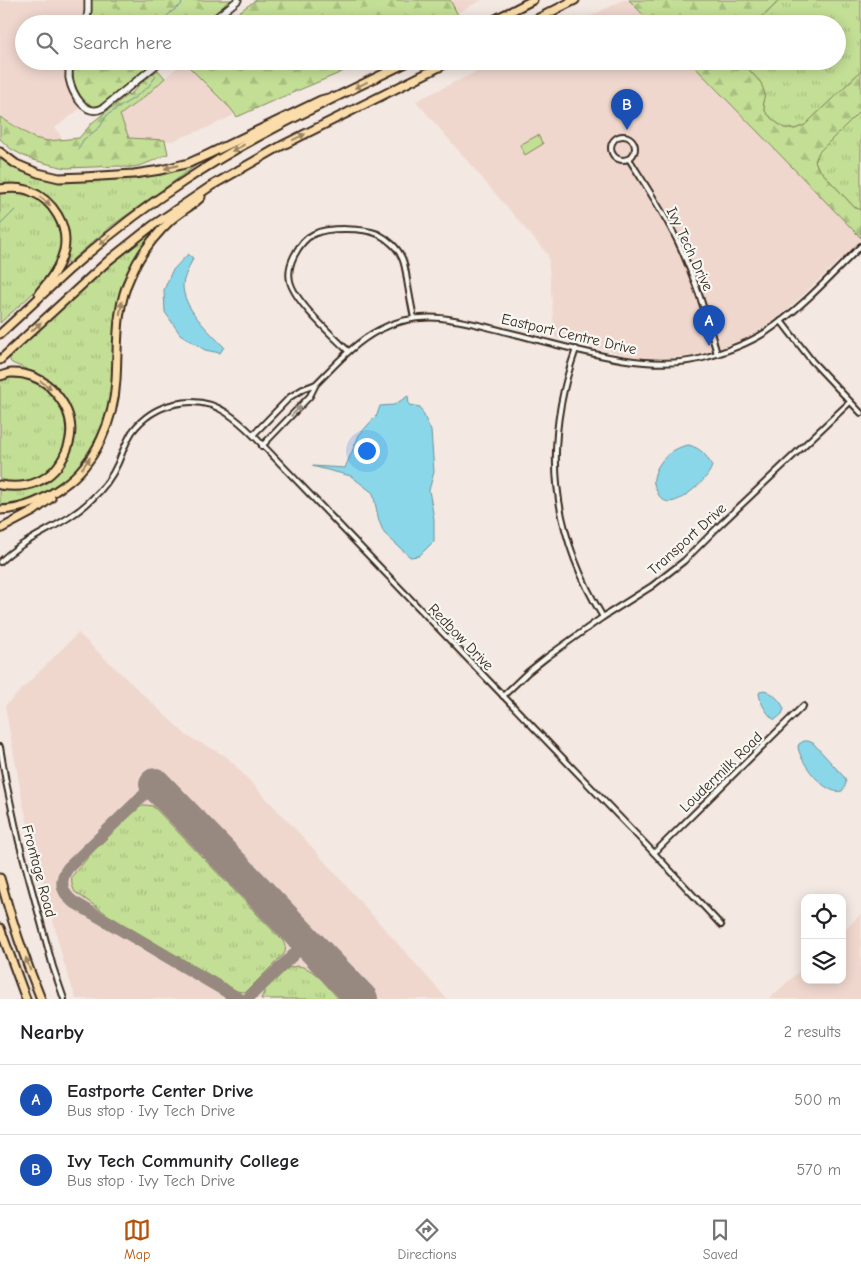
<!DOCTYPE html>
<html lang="en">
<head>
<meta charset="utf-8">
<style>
  body { margin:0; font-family:"Comic Neue",sans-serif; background:#f2f2f2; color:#202124 }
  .controls { position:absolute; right:15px; bottom:15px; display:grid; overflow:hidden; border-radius:10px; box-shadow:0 2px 12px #0003 }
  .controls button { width:45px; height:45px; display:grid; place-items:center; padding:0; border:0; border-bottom:1px solid #e0e0e0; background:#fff; color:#202124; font:25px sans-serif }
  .you { position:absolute; left:366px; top:450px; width:18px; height:18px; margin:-12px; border:4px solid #fff; border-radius:50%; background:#1a73e8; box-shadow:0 0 0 8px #1a73e833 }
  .badge { display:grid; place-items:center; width:32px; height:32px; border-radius:50%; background:#b45309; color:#fff; font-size:16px; font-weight:700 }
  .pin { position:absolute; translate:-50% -41px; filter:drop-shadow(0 1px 2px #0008) }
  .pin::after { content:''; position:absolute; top:26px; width:18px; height:15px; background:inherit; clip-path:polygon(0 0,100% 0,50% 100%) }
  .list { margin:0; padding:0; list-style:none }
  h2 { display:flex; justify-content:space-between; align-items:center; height:65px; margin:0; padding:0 20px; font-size:21px }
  h2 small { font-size:16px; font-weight:400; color:#757577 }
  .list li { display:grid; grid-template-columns:32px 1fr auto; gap:15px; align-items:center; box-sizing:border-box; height:70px; padding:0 20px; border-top:1px solid #e0e0e0 }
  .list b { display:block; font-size:19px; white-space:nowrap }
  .list p { margin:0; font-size:16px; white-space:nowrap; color:#757577 }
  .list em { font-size:16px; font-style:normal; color:#757577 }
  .icon { flex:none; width:28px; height:28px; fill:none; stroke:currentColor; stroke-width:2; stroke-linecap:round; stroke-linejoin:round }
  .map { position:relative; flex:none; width:861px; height:999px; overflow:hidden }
  .search { position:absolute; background:#fff; box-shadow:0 2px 12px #0003; left:15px; right:15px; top:15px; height:55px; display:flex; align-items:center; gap:12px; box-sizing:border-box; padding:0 18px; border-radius:28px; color:#757577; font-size:19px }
  .sheet { height:205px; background:#fff }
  nav { display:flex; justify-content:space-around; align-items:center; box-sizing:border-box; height:70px; border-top:1px solid #e0e0e0; background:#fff; font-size:14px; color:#757577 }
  nav a { display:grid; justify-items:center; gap:2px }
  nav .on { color:#b45309 }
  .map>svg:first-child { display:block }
  .built { fill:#efd7ce }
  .grass { fill:url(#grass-tufts); stroke:#7f845a }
  .forest { fill:url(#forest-firs); stroke:#7f845a }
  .park { fill:#c3de95; stroke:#7f845a }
  .water { fill:#8bd7ea; stroke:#6b9298 }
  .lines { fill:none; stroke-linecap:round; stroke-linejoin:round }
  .stream { stroke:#6b9298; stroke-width:1 }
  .taxiway { stroke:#978980; stroke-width:12 }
  .runway { stroke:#978980; stroke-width:32 }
  .street-casing { stroke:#3b2a1e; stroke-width:8 }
  .secondary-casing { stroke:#3b2a1e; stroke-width:9 }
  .highway-casing { stroke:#3b2a1e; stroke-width:11 }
  .street { stroke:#f6f6f2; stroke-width:4 }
  .secondary { stroke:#f6f6f2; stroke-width:5.5 }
  .highway { stroke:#faddab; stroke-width:7 }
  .oneway { fill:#9a8464 }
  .oneway2 { fill:#989088 }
  .labels { text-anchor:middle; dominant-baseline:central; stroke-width:4.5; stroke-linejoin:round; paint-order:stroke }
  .street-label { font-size:15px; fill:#3b2a1e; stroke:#f6f6f2 }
</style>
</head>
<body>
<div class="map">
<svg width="861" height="999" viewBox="0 0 861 999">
  <defs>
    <pattern id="grass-tufts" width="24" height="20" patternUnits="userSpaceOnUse" patternTransform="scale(1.25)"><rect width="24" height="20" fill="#c3de95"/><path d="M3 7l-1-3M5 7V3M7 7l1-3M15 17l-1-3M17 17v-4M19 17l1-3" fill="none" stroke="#a8bf80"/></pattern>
    <pattern id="forest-firs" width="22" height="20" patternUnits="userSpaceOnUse" patternTransform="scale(1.25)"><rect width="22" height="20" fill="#c3de95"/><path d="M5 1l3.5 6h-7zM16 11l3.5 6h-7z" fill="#a8bf80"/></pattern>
  </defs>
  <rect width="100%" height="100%" fill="#f3e8e2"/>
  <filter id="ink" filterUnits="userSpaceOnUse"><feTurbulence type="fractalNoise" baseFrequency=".02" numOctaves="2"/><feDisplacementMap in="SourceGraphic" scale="10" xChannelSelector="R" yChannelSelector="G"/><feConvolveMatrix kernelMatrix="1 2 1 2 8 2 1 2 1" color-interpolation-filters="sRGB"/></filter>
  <g filter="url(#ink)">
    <g class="built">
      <polygon points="0,0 84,0 83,24 24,24 24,61 66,61 65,66 67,85 73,99 81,108 55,128 63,140 48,141 34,138 0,117"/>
      <polygon points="450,0 482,0 457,13"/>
      <polygon points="623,0 629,0 652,24 575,24"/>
      <polygon points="498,61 689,61 861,238 861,240 788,309 770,324 748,337 729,345 693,356 668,358 643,358 622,354 555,338 548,255 416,101"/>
      <polygon points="184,62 231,109 234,115 209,127 172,141 129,138 120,114 149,93 157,84"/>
      <polygon points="78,633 187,736 226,756 301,835 447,999 76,999 63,960 23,804 5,706"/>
      <polygon points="861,914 861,999 769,999 805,966 805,980 842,980 842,932"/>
    </g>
    <g class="grass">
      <polygon points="780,0 861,0 861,71 805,125 795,129 784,128 772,119 765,111 763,102 761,83 741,61 837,61 837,24 755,24"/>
      <polygon points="861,110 861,210 854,207 818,168 815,161 819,152"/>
      <polygon points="0,156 34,175 120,177 208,157 110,227 67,264 68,233 43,195 0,187"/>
      <path d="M8,191C26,193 43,199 54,215C63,229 65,250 56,266C44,286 17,307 0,323V193Z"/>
      <path d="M155,229C140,252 126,272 118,299C111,327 114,357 112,386C109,426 79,477 44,495C29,502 15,505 0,508V488C8,489 15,491 23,490C45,487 71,465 72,441C72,435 70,428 69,422C67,410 67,400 58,390C46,377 28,370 12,363L10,361V357L89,283Z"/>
      <path d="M3,378C15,378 27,377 37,383C80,405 73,469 27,481C18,483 9,484 0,481V379Z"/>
      <path d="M145,805L153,806L283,941C285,946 287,949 284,954L247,991L242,992L237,991L108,915L75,892C72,886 71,882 72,876L96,848L140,807Z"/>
      <path d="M297,966C315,967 327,987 339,999H261L265,990L288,968Z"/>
    </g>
    <g class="forest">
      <polygon points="91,0 234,0 204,24 90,24"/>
      <polygon points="256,0 450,0 459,17 445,24 222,24"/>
      <polygon points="629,0 780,0 755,24 652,24"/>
      <path d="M74,61H157L105,103L94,107C77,99 70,78 74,61Z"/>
      <path d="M183,61H366C324,81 279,97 237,117L231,109Z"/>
      <polygon points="689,61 741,61 761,83 765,94 763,102 765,111 772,119 784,128 795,129 805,125 861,71 861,110 819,152 815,161 818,168 854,207 861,210 861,238"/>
      <path d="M158,70L165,78L149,93L120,115L129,138L165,140L168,154C153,160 136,171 120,166L66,168L52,165L34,160L24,156L11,149L0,139V117L34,138L48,141L79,138L93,122L126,96L132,93L139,85Z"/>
    </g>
    <polygon class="park" points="538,135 543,144 525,155 520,145"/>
    <g class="water">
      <path d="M188,254L193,258C190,266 184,276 183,284C182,308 209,331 224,347L220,353L205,350L180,334L165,312L164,290L172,271Z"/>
      <polygon points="408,396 409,405 420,407 431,431 434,472 429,490 434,519 434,541 419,556 410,557 384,533 379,521 373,493 351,476 312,466 345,468 359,435 377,415 380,406 394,405"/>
      <path d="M689,445C702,449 706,455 712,466C709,476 698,486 690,492C677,502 663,509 656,489C654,485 653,481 654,478C657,461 673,447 689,445Z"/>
      <path d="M764,690C772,692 781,701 784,709L782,714L776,719H773C766,712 760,703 759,693L761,691Z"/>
      <path d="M804,741H808L813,743L844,777C847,782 846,786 842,791C825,796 800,762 798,747L799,744Z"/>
    </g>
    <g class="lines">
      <g class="stream">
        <polyline points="160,24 170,13 181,5 183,0"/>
        <polyline points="151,61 152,64"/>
        <polyline points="78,150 83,140 100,127 107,115 134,98 149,86 156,76 155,75"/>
        <polyline points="0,225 15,210"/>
      </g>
      <g class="taxiway">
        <path d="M155,784L68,868C59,880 61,891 72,901L239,999"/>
        <polyline points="247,999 307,942"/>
      </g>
      <polyline class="runway" points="155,784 362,999"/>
      <g class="street-casing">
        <g id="street">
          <circle cx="623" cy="148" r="12"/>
          <path d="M629,159C646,186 664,213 678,242C695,278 707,316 717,354"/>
          <polyline points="781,321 812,361 861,413"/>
          <path d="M576,349C542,445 551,531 603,617"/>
          <path d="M348,351C333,336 294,301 290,281C288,272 290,264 294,256C299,246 305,238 314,234C328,227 364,228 378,234C388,239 398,248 402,258C404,262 405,268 406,273C408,288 411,303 414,318"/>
          <path d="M316,384C336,364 354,343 379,330C423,307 462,321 507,332C565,346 645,374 703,358C725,352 747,344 766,332C801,309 831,275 861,246"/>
          <polyline points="253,435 290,397 303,389 316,384 310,396 262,446"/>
          <path d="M0,562C26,536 65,526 91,500C102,490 112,477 118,463C122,453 126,442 132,432C153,403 196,392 227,413C236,419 245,427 253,435L654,853L721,925"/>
          <polyline points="503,696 528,672 547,657 603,617 652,586 684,561 721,524 850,402"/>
          <polyline points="0,747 6,782 19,842 53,967 64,999"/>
          <polyline points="654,853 803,706"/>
        </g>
      </g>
      <g class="secondary-casing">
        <g id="secondary">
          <polyline points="86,24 88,11 88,0"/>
          <polyline points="208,24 238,0"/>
          <path d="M70,61C69,67 69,72 69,78C72,93 85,118 103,108L161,61"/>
        </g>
      </g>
      <g class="highway-casing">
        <g id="highway">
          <polyline points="486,24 533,0"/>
          <polyline points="527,24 575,0"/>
          <polyline points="0,152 16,164 38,173 59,178 84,177 134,174 161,170 189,163 209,154 321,100 332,97"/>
          <path d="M0,189C10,188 21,187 30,191C53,200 69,226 64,250C60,267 50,280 39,293"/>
          <path d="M0,334C23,313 46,291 69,270C105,238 143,208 183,182C254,134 333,99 410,61"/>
          <polyline points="0,360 109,260 152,226 211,186 281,146 451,61"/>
          <path d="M0,376C4,375 8,373 11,373C24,372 40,378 50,387C57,394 63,401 67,411C78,437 63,471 37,482C26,487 12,487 0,485"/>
          <path d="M0,510C25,509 43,500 63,486C96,463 114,420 116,380C118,345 115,308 131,275C140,254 154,236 171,220C180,212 192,206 201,197"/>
          <polyline points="0,529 34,511 51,498"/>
          <path d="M0,878C11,919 25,960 41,999"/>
          <polyline points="0,928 26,999"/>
        </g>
      </g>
      <use href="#street" class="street"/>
      <use href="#secondary" class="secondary"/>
      <use href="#highway" class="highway"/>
    </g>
    <defs><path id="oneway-solid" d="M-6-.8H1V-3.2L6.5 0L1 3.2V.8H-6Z" transform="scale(1.25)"/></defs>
    <g class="oneway">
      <use href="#oneway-solid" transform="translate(361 85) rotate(154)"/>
      <use href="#oneway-solid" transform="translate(299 137) rotate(-26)"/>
      <use href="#oneway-solid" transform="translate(238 148) rotate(152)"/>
      <use href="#oneway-solid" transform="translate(171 167) rotate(166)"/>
      <use href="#oneway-solid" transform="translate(45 201) rotate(40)"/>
      <use href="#oneway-solid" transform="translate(105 240) rotate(141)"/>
      <use href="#oneway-solid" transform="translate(121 308) rotate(-79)"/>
      <use href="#oneway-solid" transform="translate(36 327) rotate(-43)"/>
      <use href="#oneway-solid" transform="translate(46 385) rotate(37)"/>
      <use href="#oneway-solid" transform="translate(86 463) rotate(-54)"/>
      <use href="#oneway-solid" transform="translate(28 964) rotate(-109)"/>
    </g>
    <use class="oneway2" href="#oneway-solid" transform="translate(296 411) rotate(-46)"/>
  </g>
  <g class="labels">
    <g class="street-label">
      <text transform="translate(690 249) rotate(65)">Ivy Tech Drive</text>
      <text transform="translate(569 334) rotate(13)">Eastport Centre Drive</text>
      <text transform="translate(687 539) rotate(-42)">Transport Drive</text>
      <text transform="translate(461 637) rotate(46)">Redbow Drive</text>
      <text transform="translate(721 772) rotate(-44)">Loudermilk Road</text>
      <text transform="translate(39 871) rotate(75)">Frontage Road</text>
    </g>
  </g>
</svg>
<div class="controls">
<button><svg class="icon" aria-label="locate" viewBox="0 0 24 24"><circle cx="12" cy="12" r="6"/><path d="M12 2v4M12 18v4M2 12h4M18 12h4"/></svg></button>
<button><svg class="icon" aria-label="layers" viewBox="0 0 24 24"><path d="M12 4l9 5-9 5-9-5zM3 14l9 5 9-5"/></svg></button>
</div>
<div class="you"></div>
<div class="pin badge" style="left:709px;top:346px;background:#1a4fb4">A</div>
<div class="pin badge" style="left:627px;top:130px;background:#1a4fb4">B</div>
<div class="search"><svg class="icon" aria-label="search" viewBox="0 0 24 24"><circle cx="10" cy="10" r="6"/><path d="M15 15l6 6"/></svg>Search here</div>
</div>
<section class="sheet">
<h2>Nearby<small>2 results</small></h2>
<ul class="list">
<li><span class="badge" style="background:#1a4fb4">A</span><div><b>Eastporte Center Drive</b><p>Bus stop · Ivy Tech Drive</p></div><em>500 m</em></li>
<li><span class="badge" style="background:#1a4fb4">B</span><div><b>Ivy Tech Community College</b><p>Bus stop · Ivy Tech Drive</p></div><em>570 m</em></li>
</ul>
</section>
<nav>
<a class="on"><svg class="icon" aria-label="map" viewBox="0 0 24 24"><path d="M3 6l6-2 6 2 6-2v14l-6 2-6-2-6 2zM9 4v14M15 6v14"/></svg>Map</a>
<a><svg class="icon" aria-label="directions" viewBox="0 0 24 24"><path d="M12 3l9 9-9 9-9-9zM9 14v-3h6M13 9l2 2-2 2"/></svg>Directions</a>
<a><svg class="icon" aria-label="saved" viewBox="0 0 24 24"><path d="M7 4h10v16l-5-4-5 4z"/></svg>Saved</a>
</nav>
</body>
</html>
